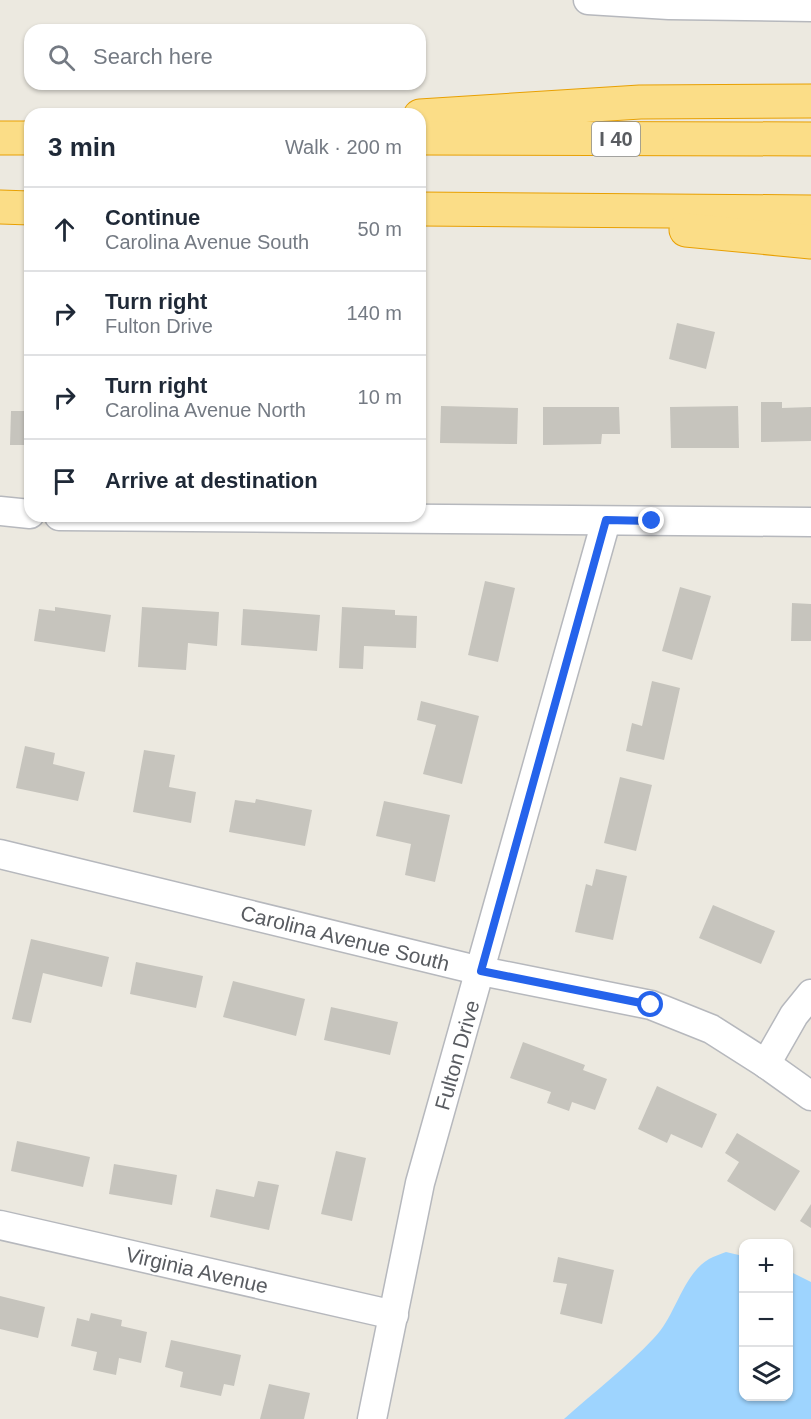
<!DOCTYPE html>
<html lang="en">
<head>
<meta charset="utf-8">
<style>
  body { margin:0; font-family:Arial,sans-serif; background:#f2f2f3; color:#1f2937 }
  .controls { position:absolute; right:18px; bottom:18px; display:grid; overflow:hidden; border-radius:12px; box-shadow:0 2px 4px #0004 }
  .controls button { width:54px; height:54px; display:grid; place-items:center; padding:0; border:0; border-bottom:2px solid #e0e1e3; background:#fff; color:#1f2937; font:30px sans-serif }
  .stop { position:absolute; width:18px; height:18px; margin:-14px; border:4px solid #2563eb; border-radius:50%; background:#fff }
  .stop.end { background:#2563eb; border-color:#fff; box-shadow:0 2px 6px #0008 }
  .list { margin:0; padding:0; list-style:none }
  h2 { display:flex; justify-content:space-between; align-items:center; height:78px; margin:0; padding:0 24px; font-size:26px }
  h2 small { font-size:20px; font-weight:400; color:#747a83 }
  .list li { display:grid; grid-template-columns:39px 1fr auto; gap:18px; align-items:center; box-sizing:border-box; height:84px; padding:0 24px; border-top:2px solid #e0e1e3 }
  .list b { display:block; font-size:22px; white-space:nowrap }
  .list p { margin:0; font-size:20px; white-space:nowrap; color:#747a83 }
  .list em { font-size:20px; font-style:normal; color:#747a83 }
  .icon { flex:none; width:33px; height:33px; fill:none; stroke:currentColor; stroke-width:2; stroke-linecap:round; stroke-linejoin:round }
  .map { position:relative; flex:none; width:811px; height:1419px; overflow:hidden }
  .search { position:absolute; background:#fff; box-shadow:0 2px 4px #0004; left:24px; top:24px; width:402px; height:66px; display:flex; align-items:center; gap:15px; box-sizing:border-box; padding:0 21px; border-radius:18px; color:#747a83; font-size:22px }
  .panel { position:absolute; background:#fff; box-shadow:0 2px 4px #0004; left:24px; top:108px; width:402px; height:414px; border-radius:18px }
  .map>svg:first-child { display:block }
  .water { fill:#9ed4fe }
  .building { fill:#c6c4bd }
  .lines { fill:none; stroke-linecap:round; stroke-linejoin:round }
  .minor-casing { stroke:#b6b8bd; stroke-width:31 }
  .highway-casing { stroke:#e8a003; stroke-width:35 }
  .minor { stroke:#fff; stroke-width:28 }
  .highway { stroke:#fbdd87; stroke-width:33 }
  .route { stroke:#2563eb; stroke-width:8 }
  .labels { text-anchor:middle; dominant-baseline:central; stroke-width:4.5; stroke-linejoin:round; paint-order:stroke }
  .shield { fill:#fff; stroke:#8b8d90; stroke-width:1.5 }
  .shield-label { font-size:20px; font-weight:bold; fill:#595c61 }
  .street-label { font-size:21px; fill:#595c61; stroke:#fff }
</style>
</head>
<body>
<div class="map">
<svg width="811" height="1419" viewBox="0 0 811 1419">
  <rect width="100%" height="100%" fill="#ece9e0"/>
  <path class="water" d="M726,1252L743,1256L744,1396H788L789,1271L811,1282V1419H564C594,1392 627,1367 654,1338C676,1316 682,1275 709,1259C714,1256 721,1254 726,1252Z"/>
  <g class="building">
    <polygon points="677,323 715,332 706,369 669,359"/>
    <polygon points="761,402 782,402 782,408 811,407 811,441 761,442"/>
    <polygon points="441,406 518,408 517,444 440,443"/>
    <polygon points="738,406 739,448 671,448 670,407"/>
    <polygon points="543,407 619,407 620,434 602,434 601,444 543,445"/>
    <polygon points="11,411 30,411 30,445 10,445"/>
    <polygon points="485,581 515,588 498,662 468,655"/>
    <polygon points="680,587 711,596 692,660 662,651"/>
    <polygon points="792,603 811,604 811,641 791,641"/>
    <polygon points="55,607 111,615 105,652 34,641 39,609 55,611"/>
    <polygon points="142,607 219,612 217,646 188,643 186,670 138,667"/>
    <polygon points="342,607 395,610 395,615 417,616 416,648 364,646 363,669 339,668"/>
    <polygon points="243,609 320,615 317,651 241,645"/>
    <polygon points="652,681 680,688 664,760 626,751 632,723 642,726"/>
    <polygon points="421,701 479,716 462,784 423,774 436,725 417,720"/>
    <polygon points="25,746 55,753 53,764 85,772 78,801 16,788"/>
    <polygon points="144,750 175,755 169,787 196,792 191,823 133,812"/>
    <polygon points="620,777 652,785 636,851 604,843"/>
    <polygon points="256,799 312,810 305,846 229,832 235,800 255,803"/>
    <polygon points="384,801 450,815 435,882 405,875 411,844 376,836"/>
    <polygon points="596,869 627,876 613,940 575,932 586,884 592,886"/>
    <polygon points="713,905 775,931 761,964 699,938"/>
    <polygon points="31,939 109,957 102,987 43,973 31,1023 12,1019"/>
    <polygon points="136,962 203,976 196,1008 130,994"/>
    <polygon points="233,981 305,999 296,1036 223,1017"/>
    <polygon points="331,1007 398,1022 390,1055 324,1040"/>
    <polygon points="523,1042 585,1065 583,1070 607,1079 595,1110 572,1102 569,1111 547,1103 551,1092 510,1078"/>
    <polygon points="657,1086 717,1114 702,1148 671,1134 667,1143 638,1129"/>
    <polygon points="737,1133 800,1171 775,1211 727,1181 739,1162 725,1153"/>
    <polygon points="17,1141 90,1157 83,1187 11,1171"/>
    <polygon points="336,1151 366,1158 352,1221 321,1214"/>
    <polygon points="114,1164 177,1175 172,1205 109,1194"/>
    <polygon points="258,1181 279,1185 269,1230 210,1217 216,1189 254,1197"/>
    <polygon points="811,1204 811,1228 800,1221"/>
    <polygon points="558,1257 614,1270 602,1324 560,1314 567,1284 553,1282"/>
    <polygon points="0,1296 45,1307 38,1338 0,1329"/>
    <polygon points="91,1313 122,1320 121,1326 147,1332 141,1363 119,1358 116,1375 93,1370 97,1352 71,1346 77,1318 89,1321"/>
    <polygon points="171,1340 241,1355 234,1386 224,1384 221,1396 180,1387 183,1372 165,1367"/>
    <polygon points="269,1384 310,1393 304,1419 260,1419"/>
  </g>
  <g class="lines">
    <g class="minor-casing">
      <g id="minor">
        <polyline points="588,0 669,5 811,7"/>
        <polyline points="0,511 30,514"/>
        <polyline points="59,516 811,522"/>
        <polyline points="0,854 481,971 651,1005 711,1029 766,1064 811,1096"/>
        <polyline points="766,1064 794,1015 811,994"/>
        <polyline points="0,1225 394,1315"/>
        <polyline points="372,1419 420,1183 606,521"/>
      </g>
    </g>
    <g class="highway-casing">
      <g id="highway">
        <polyline points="420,116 640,102 811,101"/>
        <polyline points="0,138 30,138"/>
        <polyline points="420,138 811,139"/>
        <polyline points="0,207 30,208"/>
        <polyline points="420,209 811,212"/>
        <polyline points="686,230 811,242"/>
      </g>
    </g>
    <use href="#minor" class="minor"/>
    <use href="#highway" class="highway"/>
  </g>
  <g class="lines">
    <polyline class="route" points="651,1005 481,971 606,520 652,521"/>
  </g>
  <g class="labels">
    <rect class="shield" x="592" y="122" width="48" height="34" rx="4.5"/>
    <g class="shield-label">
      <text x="616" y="139">I 40</text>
    </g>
    <g class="street-label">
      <text transform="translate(345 938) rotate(14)">Carolina Avenue South</text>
      <text transform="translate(457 1055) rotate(-74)">Fulton Drive</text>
      <text transform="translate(197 1270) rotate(13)">Virginia Avenue</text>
    </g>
  </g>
</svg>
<div class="controls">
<button>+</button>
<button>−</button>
<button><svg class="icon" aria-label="layers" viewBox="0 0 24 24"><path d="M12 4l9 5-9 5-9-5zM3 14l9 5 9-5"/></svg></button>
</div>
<div class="stop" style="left:651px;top:1005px"></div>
<div class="stop end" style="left:652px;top:521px"></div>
<div class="search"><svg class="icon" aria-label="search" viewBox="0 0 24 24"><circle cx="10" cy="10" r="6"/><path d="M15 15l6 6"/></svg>Search here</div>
<section class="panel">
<h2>3 min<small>Walk · 200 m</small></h2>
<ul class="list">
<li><svg class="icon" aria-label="ahead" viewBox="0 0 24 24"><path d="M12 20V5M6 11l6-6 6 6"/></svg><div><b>Continue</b><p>Carolina Avenue South</p></div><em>50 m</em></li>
<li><svg class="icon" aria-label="right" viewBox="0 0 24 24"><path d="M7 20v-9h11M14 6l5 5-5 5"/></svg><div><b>Turn right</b><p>Fulton Drive</p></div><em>140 m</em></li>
<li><svg class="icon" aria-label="right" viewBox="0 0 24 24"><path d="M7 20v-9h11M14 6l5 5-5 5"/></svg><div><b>Turn right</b><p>Carolina Avenue North</p></div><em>10 m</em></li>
<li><svg class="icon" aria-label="arrive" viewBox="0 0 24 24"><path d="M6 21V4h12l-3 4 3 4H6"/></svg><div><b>Arrive at destination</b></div></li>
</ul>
</section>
</div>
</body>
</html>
